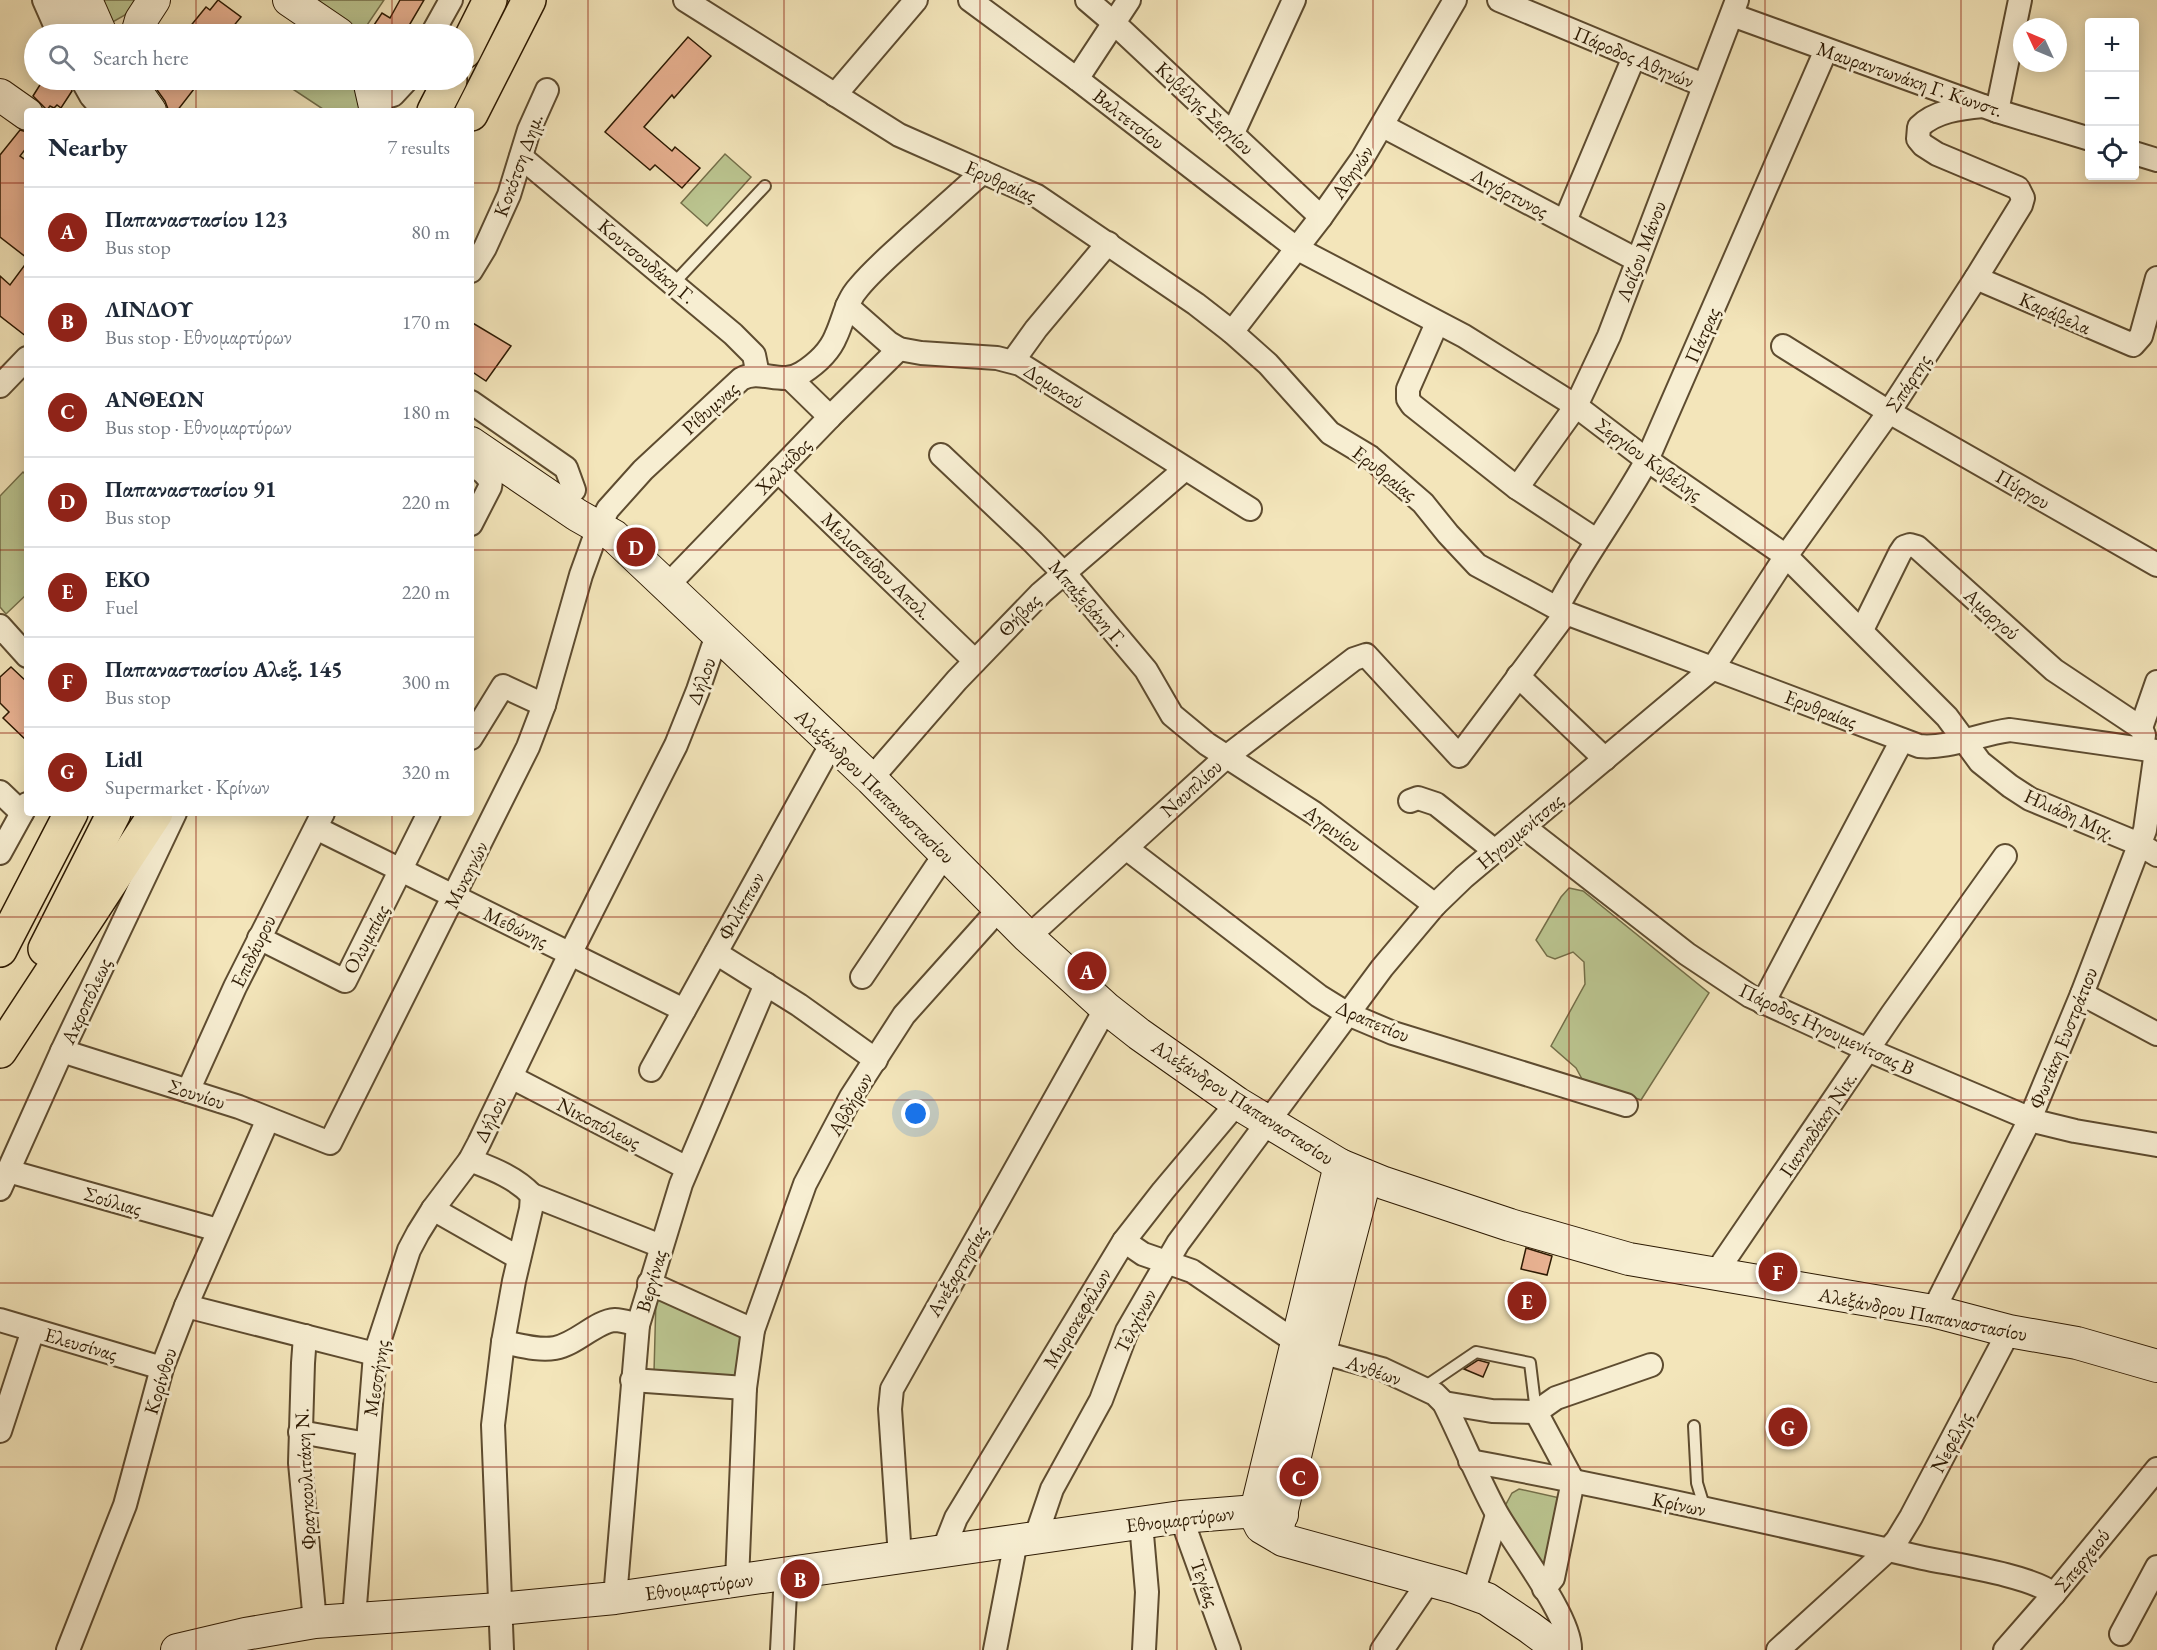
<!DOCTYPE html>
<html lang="en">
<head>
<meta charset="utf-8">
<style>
  body { margin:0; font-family:"EB Garamond",serif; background:#f6f6f7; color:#1f2937 }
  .controls { position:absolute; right:18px; top:18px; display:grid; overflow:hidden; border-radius:6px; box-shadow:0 3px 15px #0003 }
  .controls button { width:54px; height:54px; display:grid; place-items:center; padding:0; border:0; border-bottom:2px solid #e0e1e3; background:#fff; color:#1f2937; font:30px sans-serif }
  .compass { position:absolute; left:2013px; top:18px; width:54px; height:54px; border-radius:50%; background:#fff; box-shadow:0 3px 15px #0003; rotate:314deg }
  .you { position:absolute; left:916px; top:1114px; width:21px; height:21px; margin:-15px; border:4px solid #fff; border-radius:50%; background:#1a73e8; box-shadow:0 0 0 9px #1a73e833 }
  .badge { display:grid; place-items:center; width:39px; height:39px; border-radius:50%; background:#8f2418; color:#fff; font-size:20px; font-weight:700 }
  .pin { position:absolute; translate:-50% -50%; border:3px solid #fff; box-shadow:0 2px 6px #0006 }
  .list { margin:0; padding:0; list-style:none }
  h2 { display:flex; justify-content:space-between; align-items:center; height:78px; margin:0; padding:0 24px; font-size:26px }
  h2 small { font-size:20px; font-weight:400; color:#747a83 }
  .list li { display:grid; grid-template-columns:39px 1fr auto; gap:18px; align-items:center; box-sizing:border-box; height:90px; padding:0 24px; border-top:2px solid #e0e1e3 }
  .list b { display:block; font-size:22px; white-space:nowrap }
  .list p { margin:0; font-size:20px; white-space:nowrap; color:#747a83 }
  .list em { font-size:20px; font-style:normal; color:#747a83 }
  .icon { flex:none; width:33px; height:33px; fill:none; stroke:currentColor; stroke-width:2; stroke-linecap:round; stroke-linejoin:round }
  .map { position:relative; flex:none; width:2157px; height:1650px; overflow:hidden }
  .search { position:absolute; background:#fff; box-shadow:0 3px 15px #0003; left:24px; top:24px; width:450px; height:66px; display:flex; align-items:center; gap:15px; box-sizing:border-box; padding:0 21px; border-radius:33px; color:#747a83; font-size:22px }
  .panel { position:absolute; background:#fff; box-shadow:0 3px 15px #0003; left:24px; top:108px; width:450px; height:708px; border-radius:6px }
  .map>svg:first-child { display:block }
  .green { fill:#bbc590; stroke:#746f49; stroke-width:1.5 }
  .building { fill:#e9b292; stroke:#2c1902; stroke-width:1.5 }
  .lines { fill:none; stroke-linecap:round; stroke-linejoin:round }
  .lane-casing { stroke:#5e4c30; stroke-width:14 }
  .street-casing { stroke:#5e4c30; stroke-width:26 }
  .secondary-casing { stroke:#2c1902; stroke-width:34 }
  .highway-casing { stroke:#2c1902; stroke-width:36 }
  .lane { stroke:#f7eed2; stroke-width:10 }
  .street { stroke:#f7eed2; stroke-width:22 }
  .secondary { stroke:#f7eed2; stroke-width:32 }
  .highway { stroke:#f3e5ba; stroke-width:33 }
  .grid { fill:none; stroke:#8f2418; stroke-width:1.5; stroke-opacity:0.55 }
  .labels { text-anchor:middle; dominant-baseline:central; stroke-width:6; stroke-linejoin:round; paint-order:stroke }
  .street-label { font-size:20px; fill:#2c1902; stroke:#f7eed2 }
</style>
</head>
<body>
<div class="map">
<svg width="2157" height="1650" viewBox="0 0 2157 1650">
  <rect width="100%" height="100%" fill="#f3e5ba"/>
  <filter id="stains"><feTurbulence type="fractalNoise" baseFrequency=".00333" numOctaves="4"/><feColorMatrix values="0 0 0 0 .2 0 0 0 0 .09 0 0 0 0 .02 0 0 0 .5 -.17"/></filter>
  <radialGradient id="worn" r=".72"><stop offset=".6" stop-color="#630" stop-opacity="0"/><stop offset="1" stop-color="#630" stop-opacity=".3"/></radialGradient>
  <g class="green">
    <polygon points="99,0 138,0 125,15 111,23"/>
    <polygon points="298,0 384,0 361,34 349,34"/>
    <polygon points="279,80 354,80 366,111 322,111 323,109"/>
    <polygon points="725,154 751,177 707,226 681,203"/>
    <polygon points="23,472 27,476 27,594 6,614 0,607 0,496"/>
    <polygon points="1569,888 1583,891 1709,993 1641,1100 1582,1079 1576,1068 1551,1046 1585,984 1584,962 1573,952 1555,959 1547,956 1536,940 1561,897"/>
    <polygon points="656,1298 743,1336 743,1379 654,1372"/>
    <polygon points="1519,1489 1560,1498 1545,1571 1505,1506 1512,1493"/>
  </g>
  <g class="building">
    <polygon points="218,0 241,17 227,34 184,34 206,7 210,10"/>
    <polygon points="400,0 424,0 407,29 417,34 368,34 382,13 390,18"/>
    <polygon points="688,37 711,56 674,98 672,95 644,127 672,151 675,147 700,168 682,188 655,165 650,170 605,132"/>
    <polygon points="43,80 69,80 72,91 61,108 57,105 54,108 50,106 47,110 33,96"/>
    <polygon points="150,80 201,80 177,111 168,109 165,101"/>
    <polygon points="20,130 27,132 27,147 20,156 27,161 27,258 0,237 0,155"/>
    <polygon points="27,262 27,337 0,316 0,276 10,285"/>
    <polygon points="471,322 511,346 486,381 471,371"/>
    <polygon points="11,667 27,682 27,741 3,718 9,712 0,703 0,677"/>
    <polygon points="1526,1248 1552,1256 1547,1275 1521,1269"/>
    <polygon points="1478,1360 1489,1363 1483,1377 1464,1369"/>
  </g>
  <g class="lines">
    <g class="lane-casing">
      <g id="lane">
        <polyline points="674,283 765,186"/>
        <polyline points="1423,1388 1476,1352 1530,1363 1536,1412"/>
        <polyline points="1694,1426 1697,1483 1705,1509"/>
      </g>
    </g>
    <g class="street-casing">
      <g id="street">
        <polyline points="44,0 59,34"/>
        <path d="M685,0L899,135L1037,196L1196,304L1232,332L1268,364L1330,433L1370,457L1423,503L1448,534L1477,565L1566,613L1919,746C1949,749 1979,734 2010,730L2157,751"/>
        <polyline points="970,0 1077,79 1296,248 1464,336 1576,406 1647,460 1786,556 1947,717 1980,762 2010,786 2030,799 2139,844 2157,855"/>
        <polyline points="1087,0 1114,23 1321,217"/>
        <polyline points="1499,0 1703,85"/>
        <polyline points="1732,15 1997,111 2090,139"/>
        <polyline points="432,34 451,0"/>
        <polyline points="1077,79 1129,0"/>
        <polyline points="82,80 91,96 104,111"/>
        <polyline points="835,95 916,0"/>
        <polyline points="375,100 393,95 407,80"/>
        <polyline points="1997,111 2020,0"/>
        <polyline points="1383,126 1637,260"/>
        <polyline points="1233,133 1294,0"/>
        <polyline points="2134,153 2157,160"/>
        <polyline points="521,157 733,334 754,355 758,375"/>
        <polyline points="1565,221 1634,57"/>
        <polyline points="471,271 485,248 509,195 529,130 547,90"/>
        <polyline points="1976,278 2133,345 2141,336 2157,278"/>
        <polyline points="847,306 889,343 899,349 921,353 997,358 1020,364 1250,509"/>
        <polyline points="1437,323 1408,389 1408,399 1412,405 1517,488 1596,540"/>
        <polyline points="1232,332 1321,217 1362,159 1455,0"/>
        <polyline points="1783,346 1889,412 2157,565"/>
        <polyline points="1013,361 1036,329 1108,243"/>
        <polyline points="790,378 830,417"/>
        <polyline points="0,386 27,358"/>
        <polyline points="471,402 566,468 574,490"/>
        <polyline points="941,455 1033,542 1072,582 1146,670 1172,715 1207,744 1314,813 1435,905"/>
        <polyline points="471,464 483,472 491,481 490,487 471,524"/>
        <polyline points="778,471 975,661"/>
        <polyline points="1517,488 1576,406 1609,336 1737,0"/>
        <polyline points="667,586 830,417 899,349"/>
        <path d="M1557,608C1584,557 1619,511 1647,460L1826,50"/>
        <polyline points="0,626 27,656"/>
        <polyline points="1862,630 1900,553 1904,547 1910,545 1917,547 2054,670 2141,728 2144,735 2142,748"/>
        <polyline points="1518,676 1605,759"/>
        <polyline points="2141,728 2157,682"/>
        <polyline points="471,738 503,686 544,705"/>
        <polyline points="871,779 957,680 1041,593 1185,469"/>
        <polyline points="0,792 22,813"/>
        <polyline points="1410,801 1418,798 1436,804 1495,851"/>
        <polyline points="1524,827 1687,954 1750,996 1868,1050 2038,1122 2075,1131 2157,1145"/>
        <polyline points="316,828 684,1010"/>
        <polyline points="1126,848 1319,996 1348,1014 1393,1033 1626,1105"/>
        <polyline points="0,853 27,804"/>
        <polyline points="1028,937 1226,757 1354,659 1366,655 1459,756 1566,613"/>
        <polyline points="259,938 345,981 429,813"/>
        <polyline points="716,953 799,1005 876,1060"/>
        <polyline points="862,977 945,854"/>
        <polyline points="2082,994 2157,1034"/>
        <polyline points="1763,1003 1902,740"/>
        <path d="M62,1051L239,1107L330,1143L528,747L544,705L581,575L598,528L608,509L643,470L741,379C760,368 782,386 802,373C816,364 830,351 836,336C844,319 846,301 859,287C874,269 891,255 908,239C933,217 958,194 983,172"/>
        <polyline points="651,1070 832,743"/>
        <polyline points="511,1077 687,1168"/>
        <polyline points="188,1091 235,987 323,813"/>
        <path d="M470,1160C493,1169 515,1177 532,1195L661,1246"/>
        <polyline points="8,1171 218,1230"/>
        <polyline points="0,1189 62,1051 175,813"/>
        <polyline points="433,1209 519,1258"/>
        <path d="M1124,1241L1143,1254L1192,1271L1296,1342L1320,1352L1382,1369L1435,1394L1444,1403C1462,1439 1477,1477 1496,1512C1513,1543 1572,1618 1570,1650"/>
        <polyline points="1715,1274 1892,1014 2005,856"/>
        <polyline points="649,1283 753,1330"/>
        <polyline points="186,1306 375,1354"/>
        <polyline points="1933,1311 2030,1119 2082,994 2145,830 2156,751"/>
        <polyline points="0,1320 162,1368"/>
        <polyline points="305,1336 303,1363 300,1463 315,1622"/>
        <path d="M503,1342C519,1345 538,1351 555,1348C577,1344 596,1321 615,1320C622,1320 630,1323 638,1325"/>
        <polyline points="632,1380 745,1388"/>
        <polyline points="1444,1403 1492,1411 1536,1412 1556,1398 1651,1365"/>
        <polyline points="1536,1412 1573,1481 1553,1578 1544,1589"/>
        <polyline points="0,1431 33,1330"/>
        <polyline points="300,1432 367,1444"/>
        <path d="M1470,1461C1622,1489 1773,1523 1923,1558C1956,1565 2029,1575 2054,1594"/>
        <polyline points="1181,1517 1229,1650"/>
        <polyline points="1141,1523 1147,1592 1144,1650"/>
        <path d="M1035,1539L1052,1489L1101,1400L1127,1331L1178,1243L1382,968L1435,905L1464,877L1713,668L1786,556L1889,412L1976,278L2021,205L2023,198L2018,188L1937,154L1923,145L1918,139L1919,127C1935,111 1961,108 1983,106"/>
        <polyline points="943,1551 956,1518 1124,1241 1163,1191 1237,1103"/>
        <polyline points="900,1557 890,1409 892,1389 1106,1008"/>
        <polyline points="737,1581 745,1388 753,1330 805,1184 851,1097 904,1015 999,909"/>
        <polyline points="1473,1593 1497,1515"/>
        <polyline points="615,1598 638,1325 681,1184 766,984"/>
        <polyline points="354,1618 375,1354 409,1250 418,1233 433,1209 470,1160 479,1143 570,954 676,745 698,690 717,635"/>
        <polyline points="2121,1634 2157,1567"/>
        <polyline points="68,1650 125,1505 162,1368 186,1306 268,1119"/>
        <polyline points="502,1650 493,1425 503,1342 514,1281 531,1209 532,1195"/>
        <polyline points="782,1650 786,1574"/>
        <polyline points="995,1650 1016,1541"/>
        <polyline points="1382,1650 1429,1581"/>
        <polyline points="1778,1650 1888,1550 1897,1540 1911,1517 2009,1331"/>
        <polyline points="2005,1650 2054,1594 2157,1469"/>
      </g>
    </g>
    <g class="secondary-casing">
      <g id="secondary">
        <polyline points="61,0 76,34"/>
        <polyline points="86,0 101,34"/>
        <polyline points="289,0 339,34"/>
        <polyline points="137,34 141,20 154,0"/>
        <polyline points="102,80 122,111"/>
        <polyline points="128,80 150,111"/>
        <polyline points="369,80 376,111"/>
        <polyline points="0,95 27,114"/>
        <polyline points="471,443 577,515 614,536 871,779 1028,937 1106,1008 1139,1034 1237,1103 1340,1165 1384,1183 1510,1225 1629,1259 1933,1311 2009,1331 2077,1343 2157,1366"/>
        <polyline points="1340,1165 1256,1511 1256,1517 1261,1527 1283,1540 1454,1587 1487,1599 1529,1627 1560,1650"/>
        <polyline points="1276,1535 1320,1352 1366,1176"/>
        <polyline points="177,1650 245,1634 315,1622 499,1609 615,1598 1181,1517 1256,1511 1282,1515"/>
      </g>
    </g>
    <g class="highway-casing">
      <g id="highway">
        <polyline points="464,52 490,0"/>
        <polyline points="434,111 450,80"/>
        <polyline points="471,114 529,0"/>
        <polyline points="45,949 114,813"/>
        <polyline points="0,950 71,813"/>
        <polyline points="0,1051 156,813"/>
      </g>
    </g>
    <use href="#lane" class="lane"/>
    <use href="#street" class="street"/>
    <use href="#secondary" class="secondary"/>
    <use href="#highway" class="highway"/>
  </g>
  <path class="grid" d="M196,0V34M392,0V34M588,0V1650M784,0V1650M980,0V1650M1177,0V1650M1373,0V1650M1569,0V1650M1765,0V1650M1961,0V1650M196,80V111M392,80V111M0,183H27M471,183H2157M0,367H27M471,367H2157M0,550H27M471,550H2157M0,733H27M471,733H2157M196,813V1650M392,813V1650M0,917H2157M0,1100H2157M0,1283H2157M0,1467H2157"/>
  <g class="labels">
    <g class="street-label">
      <text transform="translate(1634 57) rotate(23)">Πάροδος Αθηνών</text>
      <text transform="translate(1910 79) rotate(19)">Μαυραντωνάκη Γ. Κωνστ.</text>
      <text transform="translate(1205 108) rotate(43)">Κυβέλης Σεργίου</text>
      <text transform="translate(1129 119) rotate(38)">Βαλτετσίου</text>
      <text transform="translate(518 165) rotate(-70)">Κοκότση Δημ.</text>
      <text transform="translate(1352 172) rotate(-56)">Αθηνών</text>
      <text transform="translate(1001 181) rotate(24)">Ερυθραίας</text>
      <text transform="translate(1510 193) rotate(28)">Λιγόρτυνος</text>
      <text transform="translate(1641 251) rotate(-69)">Λοίζου Μάνου</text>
      <text transform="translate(647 261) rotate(40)">Κουτσουδάκη Γ.</text>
      <text transform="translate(2055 313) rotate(24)">Καράβελα</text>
      <text transform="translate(1702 335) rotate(-66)">Πάτρας</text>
      <text transform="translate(1908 383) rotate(-57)">Σπάρτης</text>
      <text transform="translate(1054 386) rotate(32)">Δομοκού</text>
      <text transform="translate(710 408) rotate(-42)">Ρίθυμνας</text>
      <text transform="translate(1649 459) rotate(36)">Σεργίου Κυβέλης</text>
      <text transform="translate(783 466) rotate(-46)">Χαλκίδος</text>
      <text transform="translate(1385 473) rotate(38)">Ερυθραίας</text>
      <text transform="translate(2023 489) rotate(30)">Πύργου</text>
      <text transform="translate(877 566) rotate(44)">Μελισσείδου Απολ.</text>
      <text transform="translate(1088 603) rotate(49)">Μπαξεβάνη Γ.</text>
      <text transform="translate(1992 614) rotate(42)">Αμοργού</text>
      <text transform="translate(1019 615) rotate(-46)">Θήβας</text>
      <text transform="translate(701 681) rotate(-70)">Δήλου</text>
      <text transform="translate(1821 709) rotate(21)">Ερυθραίας</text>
      <text transform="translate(875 786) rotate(44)">Αλεξάνδρου Παπαναστασίου</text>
      <text transform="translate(1191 788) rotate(-42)">Ναυπλίου</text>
      <text transform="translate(2070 814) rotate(24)">Ηλιάδη Μιχ.</text>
      <text transform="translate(1333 828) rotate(36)">Αγρινίου</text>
      <text transform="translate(1520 831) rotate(-40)">Ηγουμενίτσας</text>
      <text transform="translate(466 875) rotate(-63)">Μυκηνών</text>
      <text transform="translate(741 906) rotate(-61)">Φιλίππων</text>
      <text transform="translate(516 927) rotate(26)">Μεθώνης</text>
      <text transform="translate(366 939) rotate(-62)">Ολυμπίας</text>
      <text transform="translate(253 951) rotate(-64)">Επιδάυρου</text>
      <text transform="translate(86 1001) rotate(-65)">Ακροπόλεως</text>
      <text transform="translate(1373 1021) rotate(23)">Δραπετίου</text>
      <text transform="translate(1827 1029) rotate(25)">Πάροδος Ηγουμενίτσας Β</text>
      <text transform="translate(2063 1038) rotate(-68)">Φωτάκη Ευστράτιου</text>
      <text transform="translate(197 1094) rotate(18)">Σουνίου</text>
      <text transform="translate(1243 1102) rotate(33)">Αλεξάνδρου Παπαναστασίου</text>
      <text transform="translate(850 1104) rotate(-60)">Αβδήρων</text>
      <text transform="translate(490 1119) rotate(-64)">Δήλου</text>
      <text transform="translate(599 1123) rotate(27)">Νικοπόλεως</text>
      <text transform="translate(1818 1124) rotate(-56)">Γιανναδάκη Νικ.</text>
      <text transform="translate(113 1201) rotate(16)">Σούλιας</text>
      <text transform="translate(957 1271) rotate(-60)">Ανεξαρτησίας</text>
      <text transform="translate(651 1281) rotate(-74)">Βεργίνας</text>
      <text transform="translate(1923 1314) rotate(11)">Αλεξάνδρου Παπαναστασίου</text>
      <text transform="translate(1077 1318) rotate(-59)">Μυριοκεφάλων</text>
      <text transform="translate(1135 1321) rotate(-63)">Τελχίνων</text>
      <text transform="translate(81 1344) rotate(16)">Ελευσίνας</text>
      <text transform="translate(1374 1370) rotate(19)">Ανθέων</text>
      <text transform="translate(376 1378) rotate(-81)">Μεσσήνης</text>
      <text transform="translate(160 1381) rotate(-73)">Κορίνθου</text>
      <text transform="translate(1951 1442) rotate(-62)">Νεφέλης</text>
      <text transform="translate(305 1479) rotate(-93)">Φραγκουλιτάκη Ν.</text>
      <text transform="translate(1679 1504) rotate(12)">Κρίνων</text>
      <text transform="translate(1180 1519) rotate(-7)">Εθνομαρτύρων</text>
      <text transform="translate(2082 1560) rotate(-51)">Σπερχειού</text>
      <text transform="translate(1205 1583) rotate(70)">Τεγέας</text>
      <text transform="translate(699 1586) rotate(-8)">Εθνομαρτύρων</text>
    </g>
  </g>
  <rect width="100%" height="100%" filter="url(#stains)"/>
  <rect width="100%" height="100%" fill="url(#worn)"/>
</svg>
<div class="controls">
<button>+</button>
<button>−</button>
<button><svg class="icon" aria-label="locate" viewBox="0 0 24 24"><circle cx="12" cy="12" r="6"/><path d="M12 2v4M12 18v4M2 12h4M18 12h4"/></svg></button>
</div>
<svg class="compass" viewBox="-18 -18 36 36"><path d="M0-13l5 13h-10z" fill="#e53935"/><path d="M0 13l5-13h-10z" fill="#747a83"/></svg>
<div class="you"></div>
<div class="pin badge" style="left:1087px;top:971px">A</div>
<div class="pin badge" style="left:800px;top:1579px">B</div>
<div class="pin badge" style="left:1299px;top:1477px">C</div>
<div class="pin badge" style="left:636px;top:547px">D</div>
<div class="pin badge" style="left:1527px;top:1301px">E</div>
<div class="pin badge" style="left:1778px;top:1272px">F</div>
<div class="pin badge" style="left:1788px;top:1427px">G</div>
<div class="search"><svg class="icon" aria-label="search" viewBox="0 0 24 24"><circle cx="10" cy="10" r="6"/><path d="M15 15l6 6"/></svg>Search here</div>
<section class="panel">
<h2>Nearby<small>7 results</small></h2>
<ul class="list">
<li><span class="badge">A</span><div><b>Παπαναστασίου 123</b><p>Bus stop</p></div><em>80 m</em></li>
<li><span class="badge">B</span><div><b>ΛΙΝΔΟΥ</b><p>Bus stop · Εθνομαρτύρων</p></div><em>170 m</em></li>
<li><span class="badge">C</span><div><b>ΑΝΘΕΩΝ</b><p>Bus stop · Εθνομαρτύρων</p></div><em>180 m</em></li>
<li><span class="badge">D</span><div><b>Παπαναστασίου 91</b><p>Bus stop</p></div><em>220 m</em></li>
<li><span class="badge">E</span><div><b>EKO</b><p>Fuel</p></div><em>220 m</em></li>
<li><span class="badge">F</span><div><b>Παπαναστασίου Αλεξ. 145</b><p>Bus stop</p></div><em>300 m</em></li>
<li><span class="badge">G</span><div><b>Lidl</b><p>Supermarket · Κρίνων</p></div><em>320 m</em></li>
</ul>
</section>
</div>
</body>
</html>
